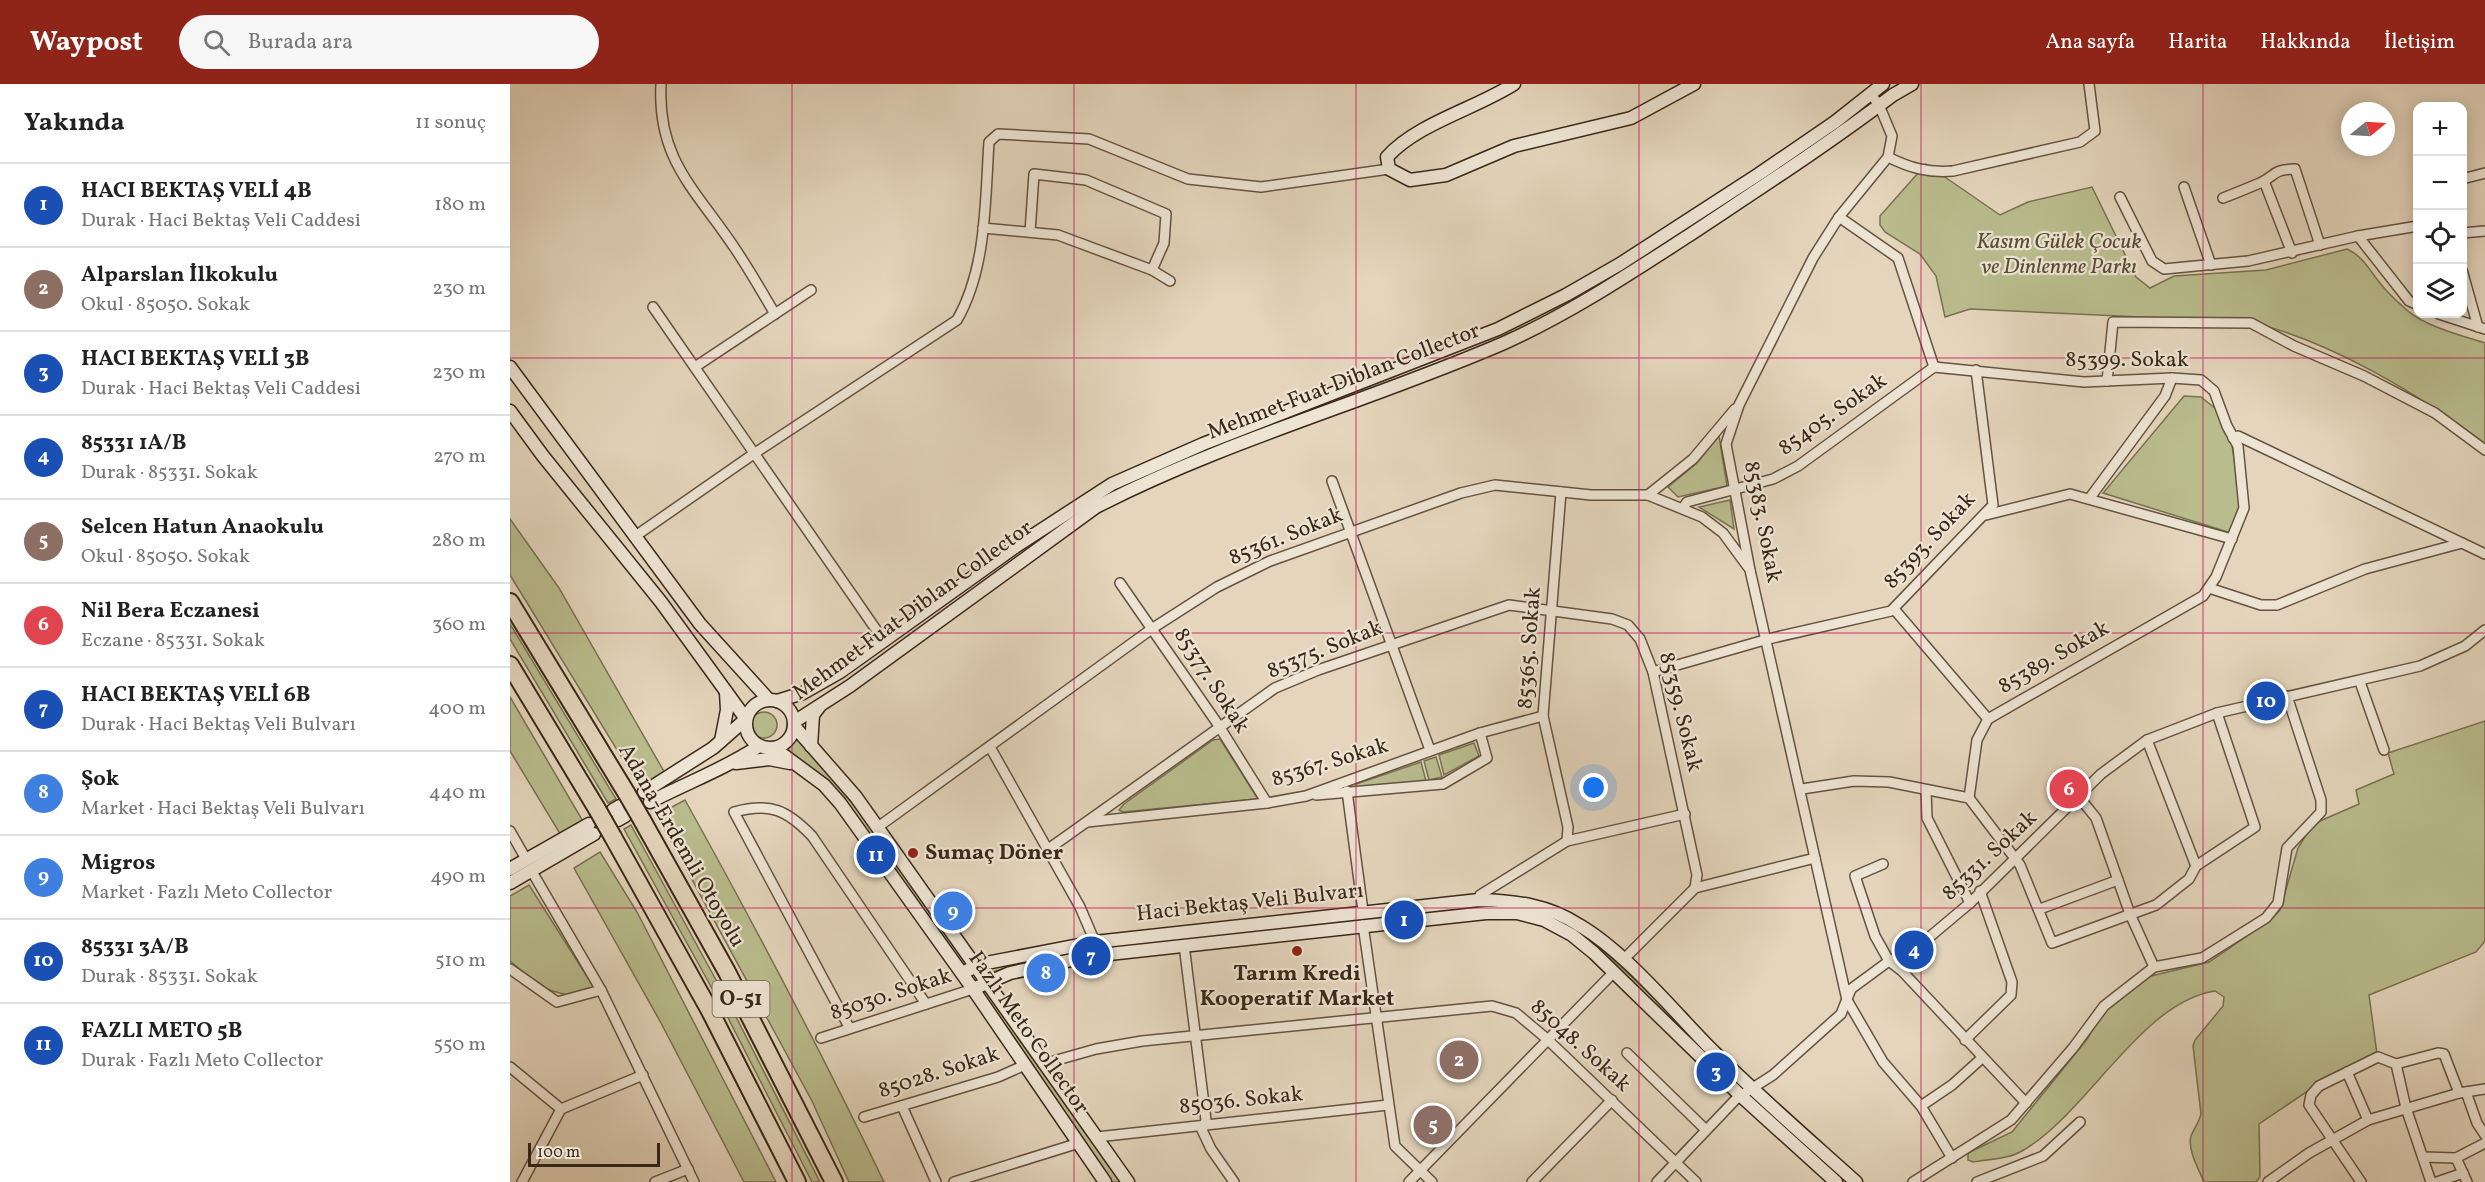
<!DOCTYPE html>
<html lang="tr">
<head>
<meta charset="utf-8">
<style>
  body { margin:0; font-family:Vollkorn,serif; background:#f6f6f6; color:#222 }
  .controls { position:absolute; right:18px; top:18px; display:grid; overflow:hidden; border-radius:12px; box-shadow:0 3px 15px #0003 }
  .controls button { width:54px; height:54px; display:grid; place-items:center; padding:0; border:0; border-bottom:2px solid #e0e0e0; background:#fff; color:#222; font:30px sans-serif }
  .compass { position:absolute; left:1831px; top:18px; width:54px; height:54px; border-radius:50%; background:#fff; box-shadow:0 3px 15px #0003; rotate:72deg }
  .scale { position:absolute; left:18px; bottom:15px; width:132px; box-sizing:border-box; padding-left:6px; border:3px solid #392818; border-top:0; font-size:16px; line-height:21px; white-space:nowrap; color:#392818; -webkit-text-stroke:4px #ede4d3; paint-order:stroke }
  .you { position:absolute; left:1084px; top:704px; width:21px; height:21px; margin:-15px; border:4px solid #fff; border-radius:50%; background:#1a73e8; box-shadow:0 0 0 9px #1a73e833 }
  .badge { display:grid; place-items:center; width:39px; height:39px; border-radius:50%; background:#8f2418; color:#fff; font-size:20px; font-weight:700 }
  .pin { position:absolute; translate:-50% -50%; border:3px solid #fff; box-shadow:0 2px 6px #0006 }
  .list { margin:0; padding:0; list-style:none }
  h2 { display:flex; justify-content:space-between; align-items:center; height:78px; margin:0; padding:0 24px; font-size:26px }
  h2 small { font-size:20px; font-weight:400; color:#767676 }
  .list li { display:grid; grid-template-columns:39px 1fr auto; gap:18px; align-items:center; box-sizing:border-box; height:84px; padding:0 24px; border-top:2px solid #e0e0e0 }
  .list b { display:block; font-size:22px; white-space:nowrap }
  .list p { margin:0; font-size:20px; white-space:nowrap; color:#767676 }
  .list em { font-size:20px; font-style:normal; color:#767676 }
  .icon { flex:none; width:33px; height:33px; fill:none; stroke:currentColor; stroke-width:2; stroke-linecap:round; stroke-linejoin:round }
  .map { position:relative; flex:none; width:1975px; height:1098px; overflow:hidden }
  header { display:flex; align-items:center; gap:36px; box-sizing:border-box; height:84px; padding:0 30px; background:#8f2418; color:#fff }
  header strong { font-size:28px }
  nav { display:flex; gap:33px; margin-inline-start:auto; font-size:21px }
  .search { width:420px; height:54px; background:#f6f6f6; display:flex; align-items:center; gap:15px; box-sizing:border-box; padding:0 21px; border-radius:33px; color:#767676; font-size:22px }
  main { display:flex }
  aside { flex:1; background:#fff }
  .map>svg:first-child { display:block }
  .green { fill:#b9bc8d; stroke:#797252; stroke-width:1.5 }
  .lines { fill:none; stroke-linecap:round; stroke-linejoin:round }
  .street-casing { stroke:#645341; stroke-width:12 }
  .secondary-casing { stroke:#392818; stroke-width:15 }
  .highway-casing { stroke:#392818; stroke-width:20 }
  .street { stroke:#ede4d3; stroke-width:9 }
  .secondary { stroke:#ede4d3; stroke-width:12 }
  .highway { stroke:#e4d5bc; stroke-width:16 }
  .highway-bridge-casing { stroke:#392818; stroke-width:20; stroke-linecap:butt }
  .highway-bridge { stroke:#e4d5bc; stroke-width:16 }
  .grid { fill:none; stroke:#c2185b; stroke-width:1.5; stroke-opacity:0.55 }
  .poi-dot { fill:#8f2418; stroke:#ede4d3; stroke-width:2 }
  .labels { text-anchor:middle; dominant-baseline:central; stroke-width:4.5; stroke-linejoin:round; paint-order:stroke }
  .shield { fill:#ede4d3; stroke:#6f6050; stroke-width:1.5 }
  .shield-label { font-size:21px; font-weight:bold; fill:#392818 }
  .park-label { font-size:22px; font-style:italic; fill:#594d35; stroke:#ede4d3 }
  .street-label { font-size:22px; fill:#392818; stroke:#ede4d3 }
  .poi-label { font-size:22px; font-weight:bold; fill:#392818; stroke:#ede4d3; text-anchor:start }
</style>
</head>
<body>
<header>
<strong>Waypost</strong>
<div class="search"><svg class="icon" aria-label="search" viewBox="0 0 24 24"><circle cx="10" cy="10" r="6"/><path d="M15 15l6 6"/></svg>Burada ara</div>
<nav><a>Ana sayfa</a><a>Harita</a><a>Hakkında</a><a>İletişim</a></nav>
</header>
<main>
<aside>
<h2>Yakında<small>11 sonuç</small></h2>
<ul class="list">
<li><span class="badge" style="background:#1a4fb4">1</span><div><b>HACI BEKTAŞ VELİ 4B</b><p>Durak · Haci Bektaş Veli Caddesi</p></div><em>180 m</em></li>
<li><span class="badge" style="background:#8d6e63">2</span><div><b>Alparslan İlkokulu</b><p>Okul · 85050. Sokak</p></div><em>230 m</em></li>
<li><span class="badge" style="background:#1a4fb4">3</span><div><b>HACI BEKTAŞ VELİ 3B</b><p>Durak · Haci Bektaş Veli Caddesi</p></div><em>230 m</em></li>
<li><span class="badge" style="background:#1a4fb4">4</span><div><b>85331 1A/B</b><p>Durak · 85331. Sokak</p></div><em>270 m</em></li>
<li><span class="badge" style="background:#8d6e63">5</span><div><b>Selcen Hatun Anaokulu</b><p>Okul · 85050. Sokak</p></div><em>280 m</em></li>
<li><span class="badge" style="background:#e0444e">6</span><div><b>Nil Bera Eczanesi</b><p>Eczane · 85331. Sokak</p></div><em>360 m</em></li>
<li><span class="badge" style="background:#1a4fb4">7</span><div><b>HACI BEKTAŞ VELİ 6B</b><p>Durak · Haci Bektaş Veli Bulvarı</p></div><em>400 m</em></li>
<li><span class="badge" style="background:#3f7fe0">8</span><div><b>Şok</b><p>Market · Haci Bektaş Veli Bulvarı</p></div><em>440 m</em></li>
<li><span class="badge" style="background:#3f7fe0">9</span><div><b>Migros</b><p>Market · Fazlı Meto Collector</p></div><em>490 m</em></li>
<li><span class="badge" style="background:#1a4fb4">10</span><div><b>85331 3A/B</b><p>Durak · 85331. Sokak</p></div><em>510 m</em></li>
<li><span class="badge" style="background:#1a4fb4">11</span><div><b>FAZLI METO 5B</b><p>Durak · Fazlı Meto Collector</p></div><em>550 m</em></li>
</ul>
</aside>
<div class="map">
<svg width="1975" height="1098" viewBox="0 0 1975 1098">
  <rect width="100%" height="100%" fill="#e4d5bc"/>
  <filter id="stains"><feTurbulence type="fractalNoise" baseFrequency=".00333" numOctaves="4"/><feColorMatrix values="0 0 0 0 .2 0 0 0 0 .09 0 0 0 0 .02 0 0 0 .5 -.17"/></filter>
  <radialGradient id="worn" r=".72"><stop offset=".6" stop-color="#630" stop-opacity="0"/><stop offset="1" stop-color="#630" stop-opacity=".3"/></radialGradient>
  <g class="green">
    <path d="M1416,80L1490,131L1518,118L1582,103L1626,193L1640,204L1664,192L1756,186L1837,165C1856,174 1861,190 1875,205C1882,213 1890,220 1898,227C1915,242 1953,252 1975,259V362C1913,311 1818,256 1740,238L1460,225L1435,233L1426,192L1410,170L1375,148L1370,141V132Z"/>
    <polygon points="1674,312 1691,313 1706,325 1721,353 1731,426 1721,449 1593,409"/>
    <polygon points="1209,352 1217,402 1168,413 1158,403 1187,379"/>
    <polygon points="1220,416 1224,445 1189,423"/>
    <polygon points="0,435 49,504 156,691 131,705 0,491"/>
    <polygon points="0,540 106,715 98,719 0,555"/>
    <polygon points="0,613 74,739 52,753 0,667"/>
    <circle cx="254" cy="641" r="13"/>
    <path d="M1975,637V857L1966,868L1859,911L1867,970L1820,992L1749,1040L1750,1093L1746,1098H1694C1689,1086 1677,1065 1681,1052C1684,1044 1689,1039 1691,1030L1683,962L1685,956L1713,922L1714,913L1705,907C1631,918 1577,1030 1512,1067C1499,1075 1479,1075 1463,1078L1458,1076V1069L1502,1048L1578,954L1592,926L1637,893L1699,878L1759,837L1770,826L1788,764L1798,748L1810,737L1849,720L1846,706L1884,690L1878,669Z"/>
    <polygon points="288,654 351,729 458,880 454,883 332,713 310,691 276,667"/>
    <polygon points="710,655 748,715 613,728 609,726 614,720 703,656"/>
    <polygon points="964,659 969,672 934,691 929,671"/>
    <polygon points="926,673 932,693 919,696 914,677"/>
    <polygon points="911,678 916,697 847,704 846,700"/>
    <path d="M175,716C245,842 312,969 374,1098H339L302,1017L147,731Z"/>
    <polygon points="121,741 222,925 310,1098 302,1098 215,928 114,745"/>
    <polygon points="90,768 127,828 266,1098 234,1098 151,939 64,784"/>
    <polygon points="19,801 85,905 57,911 32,904 0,877 0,812"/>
    <path d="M977,820C1012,824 1033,826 1065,844C1084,854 1222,987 1226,1001L1046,837L914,830L594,866L506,881L480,889L479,885L593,862Z"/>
    <polygon points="477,906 613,1098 601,1098 472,909"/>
  </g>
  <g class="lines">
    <g class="street-casing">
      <g id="street">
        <path d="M151,0C147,76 186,106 224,163C239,185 252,208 265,230"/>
        <polyline points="1360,9 1369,21 1382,52 1378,73 1329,133 1303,174 1229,321 1216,360 1240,486 1337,916 1373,978 1411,1022 1442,1074"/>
        <path d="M1378,73C1400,84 1418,89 1443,87L1570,58L1585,47L1579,0"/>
        <polyline points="1952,95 1975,89"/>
        <polyline points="1754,97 1782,169"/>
        <polyline points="1674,103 1701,181"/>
        <polyline points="1610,113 1642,177 1654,185 1738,177 1848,152 1899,217 1908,221"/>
        <path d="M1713,114C1726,109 1738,104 1750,99C1767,91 1761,86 1785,85L1810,161"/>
        <polyline points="1329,133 1388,174 1424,283"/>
        <polyline points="473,144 548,151 642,186 660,197"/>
        <polyline points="520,148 524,90 576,96 656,130 654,159 642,186"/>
        <polyline points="1952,149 1975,147"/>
        <polyline points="1848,152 1908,142"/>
        <polyline points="1952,186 1968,243"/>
        <polyline points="143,223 374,557"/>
        <polyline points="1929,230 1975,245"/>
        <polyline points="185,283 301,206"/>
        <polyline points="1424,283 1574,298 1662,294 1691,296 1704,307 1717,342 1728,362 1734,424 1706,493 1693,512 1478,635 1467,656 1459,714"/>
        <polyline points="1597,297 1603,238 1741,239 1784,262 1854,292 1925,329 1975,366"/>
        <polyline points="1723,354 1728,352 1975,470"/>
        <polyline points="822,397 920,666"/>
        <polyline points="1051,408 1033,632 1058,743 1057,757"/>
        <polyline points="1138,411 1183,375 1225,325"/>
        <polyline points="1579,415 1655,312 1662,294"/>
        <polyline points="1173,424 1177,418 1263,395 1288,382 1424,283"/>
        <polyline points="1476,431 1560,410 1722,455"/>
        <path d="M124,453L245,369L447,236C477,184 475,116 479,58L488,50L579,55L678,95L751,103L879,85"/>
        <polyline points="610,499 707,639 757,719"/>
        <polyline points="1699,504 1751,521 1767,521 1855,485 1952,459"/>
        <polyline points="1384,525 1478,635"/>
        <polyline points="1143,588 1258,555 1381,527 1483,421 1466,286"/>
        <polyline points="1850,598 1874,666"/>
        <polyline points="1637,656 1686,782"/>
        <polyline points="480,663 570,823 585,858"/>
        <polyline points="1292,705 1344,697 1379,698 1459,714 1510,781 1542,859 1646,821 1679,795 1686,782 1745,743 1707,629"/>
        <polyline points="1416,706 1417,734 1460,819"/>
        <polyline points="837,707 853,827"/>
        <polyline points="806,711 933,700 977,674 970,649"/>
        <polyline points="1569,713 1586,734 1620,830 1644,883"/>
        <polyline points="577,738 757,719 796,712 970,649 1033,632"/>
        <polyline points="368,743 643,544 707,503 760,477 951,409 985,401 1081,411 1138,411 1192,433 1213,449 1238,483"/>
        <polyline points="0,747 16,775"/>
        <polyline points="537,766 765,604 808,586 999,521 1102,535 1118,541 1130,555 1143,588 1187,791 1185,804"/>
        <polyline points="1373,780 1345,792 1365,852 1379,877 1392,887 1516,1019"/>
        <polyline points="21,786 91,906 184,1098"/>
        <polyline points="969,816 970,811 1057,757 1175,730"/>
        <polyline points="1530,825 1608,796"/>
        <polyline points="853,841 885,1062 922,1098"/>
        <polyline points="674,861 696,1036 692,1046 701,1065 724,1098"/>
        <polyline points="1113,876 1185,804 1305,774"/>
        <polyline points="0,885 47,918 91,906"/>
        <path d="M339,943L224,728C260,718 277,726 302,752L416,920"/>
        <polyline points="311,954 463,905"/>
        <polyline points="1455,956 1501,911 1502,898 1470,807"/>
        <polyline points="1117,969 1196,1046"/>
        <polyline points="533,980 586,965 632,957 982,922 1006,929 1037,955 1186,1098"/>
        <polyline points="1886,980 1928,969 1934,970 1949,1009"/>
        <polyline points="0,983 51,1025 12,1098"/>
        <polyline points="1837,988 1858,1036"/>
        <polyline points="1956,1008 1967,1039 1975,1051"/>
        <polyline points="392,1022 426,1098"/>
        <polyline points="1411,1022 1442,1001 1472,974"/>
        <polyline points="51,1025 133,991"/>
        <polyline points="354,1033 488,993 515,981"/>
        <polyline points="587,1053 878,1021"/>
        <polyline points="1913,1073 1946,1074"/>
        <polyline points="1953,1089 1946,1074 1975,1059"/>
        <polyline points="145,1098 178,1085"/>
        <polyline points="444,1098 569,1059"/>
        <polyline points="899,1098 1104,888"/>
        <polyline points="1022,1098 1102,1016"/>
        <polyline points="1147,1098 1227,1014 1263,991 1331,930 1341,905 1379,877 1404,866 1460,819 1591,690 1637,656 1707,629 1910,582 1955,562 1975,546"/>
        <polyline points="1403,1098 1501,1036 1563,964 1594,922 1644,883 1692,874 1756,834 1768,819 1777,764 1811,728 1811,716 1777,612"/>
        <polyline points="1467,1098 1533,1072 1570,1038"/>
        <polyline points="1758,1098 1799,1069 1858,1036 1949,1009 1975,1005"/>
        <polyline points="1851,1098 1799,1021 1801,1011 1809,1002 1868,973 1886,980 1896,1024 1921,1098"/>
        <polyline points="1927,1098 1953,1089 1957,1098"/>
      </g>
    </g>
    <g class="secondary-casing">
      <g id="secondary">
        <path d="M1004,0C965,25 908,39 877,73L879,85L900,96L936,91L1004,62L1121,34L1184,0"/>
        <polyline points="0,283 190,540 259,616"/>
        <polyline points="0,327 33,372 151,518 236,635"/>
        <circle cx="260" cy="640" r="24"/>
        <polyline points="267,617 293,609 330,588 505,463 602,400 693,360 988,245 1056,211 1110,180 1249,90 1325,38 1373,0"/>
        <path d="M284,638L340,602L586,423C716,356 860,317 994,259C1059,230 1119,190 1178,152C1247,106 1317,61 1383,11L1402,0"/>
        <polyline points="284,642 346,713 618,1098"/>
        <polyline points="211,657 217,626 216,608"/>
        <polyline points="301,662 303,631 309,623"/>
        <polyline points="264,664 314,701 330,719 463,905 595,1098"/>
        <polyline points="226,679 259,675 280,679"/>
        <polyline points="134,708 203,664 236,635"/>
        <path d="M140,718C176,699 215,685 249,662"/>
        <polyline points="103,726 110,722"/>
        <polyline points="108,736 115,732"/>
        <polyline points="0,785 79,740"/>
        <polyline points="0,799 84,750"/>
        <path d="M452,889L471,880L585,858L969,816C1006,817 1038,821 1069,841C1115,868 1161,924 1198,962C1246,1010 1296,1053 1346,1098"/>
        <polyline points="463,905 500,889 581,872 976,829 1007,829 1034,836 1062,851 1084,869 1231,1012 1326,1098"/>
      </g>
    </g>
    <g class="highway-casing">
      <g id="highway">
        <polyline points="0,518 117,710"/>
        <polyline points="0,581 87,725"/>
        <polyline points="132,736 217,888 324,1098"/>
        <polyline points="103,753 200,927 287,1098"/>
      </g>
    </g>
    <use href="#street" class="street"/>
    <use href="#secondary" class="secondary"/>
    <use href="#highway" class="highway"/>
    <g class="highway-bridge-casing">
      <g id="highway-bridge">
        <polyline points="117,710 132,736"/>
        <polyline points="87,725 103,753"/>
      </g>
    </g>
    <use href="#highway-bridge" class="highway-bridge"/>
  </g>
  <path class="grid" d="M282,0V1098M564,0V1098M846,0V1098M1129,0V1098M1411,0V1098M1693,0V1098M0,274H1975M0,549H1975M0,824H1975"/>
  <g class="poi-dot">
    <circle cx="403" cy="769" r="6"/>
    <circle cx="787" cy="867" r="6"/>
  </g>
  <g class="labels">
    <rect class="shield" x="202.5" y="897" width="57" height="36" rx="4.5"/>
    <g class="shield-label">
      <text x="231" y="915">O-51</text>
    </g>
    <g class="park-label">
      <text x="1549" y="158">Kasım Gülek Çocuk<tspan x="1549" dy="25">ve Dinlenme Parkı</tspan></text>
    </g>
    <g class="street-label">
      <text x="1617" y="276">85399. Sokak</text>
      <text transform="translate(834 298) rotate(-21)">Mehmet Fuat Diblan Collector</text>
      <text transform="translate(1323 331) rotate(-35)">85405. Sokak</text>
      <text transform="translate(1252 438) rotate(79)">85383. Sokak</text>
      <text transform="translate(776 453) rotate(-22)">85361. Sokak</text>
      <text transform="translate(1420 457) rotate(-47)">85393. Sokak</text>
      <text transform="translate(403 527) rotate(-36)">Mehmet Fuat Diblan Collector</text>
      <text transform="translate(1020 564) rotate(-86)">85365. Sokak</text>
      <text transform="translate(815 566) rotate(-22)">85375. Sokak</text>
      <text transform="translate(1544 574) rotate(-30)">85389. Sokak</text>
      <text transform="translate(701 597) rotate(57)">85377. Sokak</text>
      <text transform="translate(1170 628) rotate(76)">85359. Sokak</text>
      <text transform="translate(820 679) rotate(-17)">85367. Sokak</text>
      <text transform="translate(171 762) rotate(60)">Adana-Erdemli Otoyolu</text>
      <text transform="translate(1480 772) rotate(-43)">85331. Sokak</text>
      <text transform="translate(740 819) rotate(-6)">Haci Bektaş Veli Bulvarı</text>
      <text transform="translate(381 911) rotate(-18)">85030. Sokak</text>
      <text transform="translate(518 949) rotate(55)">Fazlı Meto Collector</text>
      <text transform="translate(1070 962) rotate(42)">85048. Sokak</text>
      <text transform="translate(429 989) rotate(-18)">85028. Sokak</text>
      <text transform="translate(731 1017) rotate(-6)">85036. Sokak</text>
    </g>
    <g class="poi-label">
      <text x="415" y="769">Sumaç Döner</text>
      <text x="787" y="890" text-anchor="middle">Tarım Kredi<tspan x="787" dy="25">Kooperatif Market</tspan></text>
    </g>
  </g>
  <rect width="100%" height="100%" filter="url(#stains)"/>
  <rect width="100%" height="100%" fill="url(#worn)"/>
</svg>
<div class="controls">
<button>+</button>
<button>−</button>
<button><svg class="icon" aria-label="locate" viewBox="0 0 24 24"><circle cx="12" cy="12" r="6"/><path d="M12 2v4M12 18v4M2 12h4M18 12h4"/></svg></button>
<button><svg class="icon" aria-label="layers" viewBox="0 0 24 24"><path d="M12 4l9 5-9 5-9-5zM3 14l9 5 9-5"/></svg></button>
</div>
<svg class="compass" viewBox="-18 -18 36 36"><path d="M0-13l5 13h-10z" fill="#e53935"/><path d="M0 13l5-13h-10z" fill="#767676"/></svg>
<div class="scale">100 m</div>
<div class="you"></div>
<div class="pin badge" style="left:894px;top:836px;background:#1a4fb4">1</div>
<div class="pin badge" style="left:949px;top:976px;background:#8d6e63">2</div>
<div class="pin badge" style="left:1206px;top:988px;background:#1a4fb4">3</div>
<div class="pin badge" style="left:1404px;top:866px;background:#1a4fb4">4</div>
<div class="pin badge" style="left:923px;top:1041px;background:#8d6e63">5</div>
<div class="pin badge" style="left:1559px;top:705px;background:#e0444e">6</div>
<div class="pin badge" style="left:581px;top:872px;background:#1a4fb4">7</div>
<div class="pin badge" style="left:536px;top:889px;background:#3f7fe0">8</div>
<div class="pin badge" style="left:443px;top:827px;background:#3f7fe0">9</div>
<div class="pin badge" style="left:1756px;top:617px;background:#1a4fb4">10</div>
<div class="pin badge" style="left:366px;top:771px;background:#1a4fb4">11</div>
</div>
</main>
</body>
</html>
